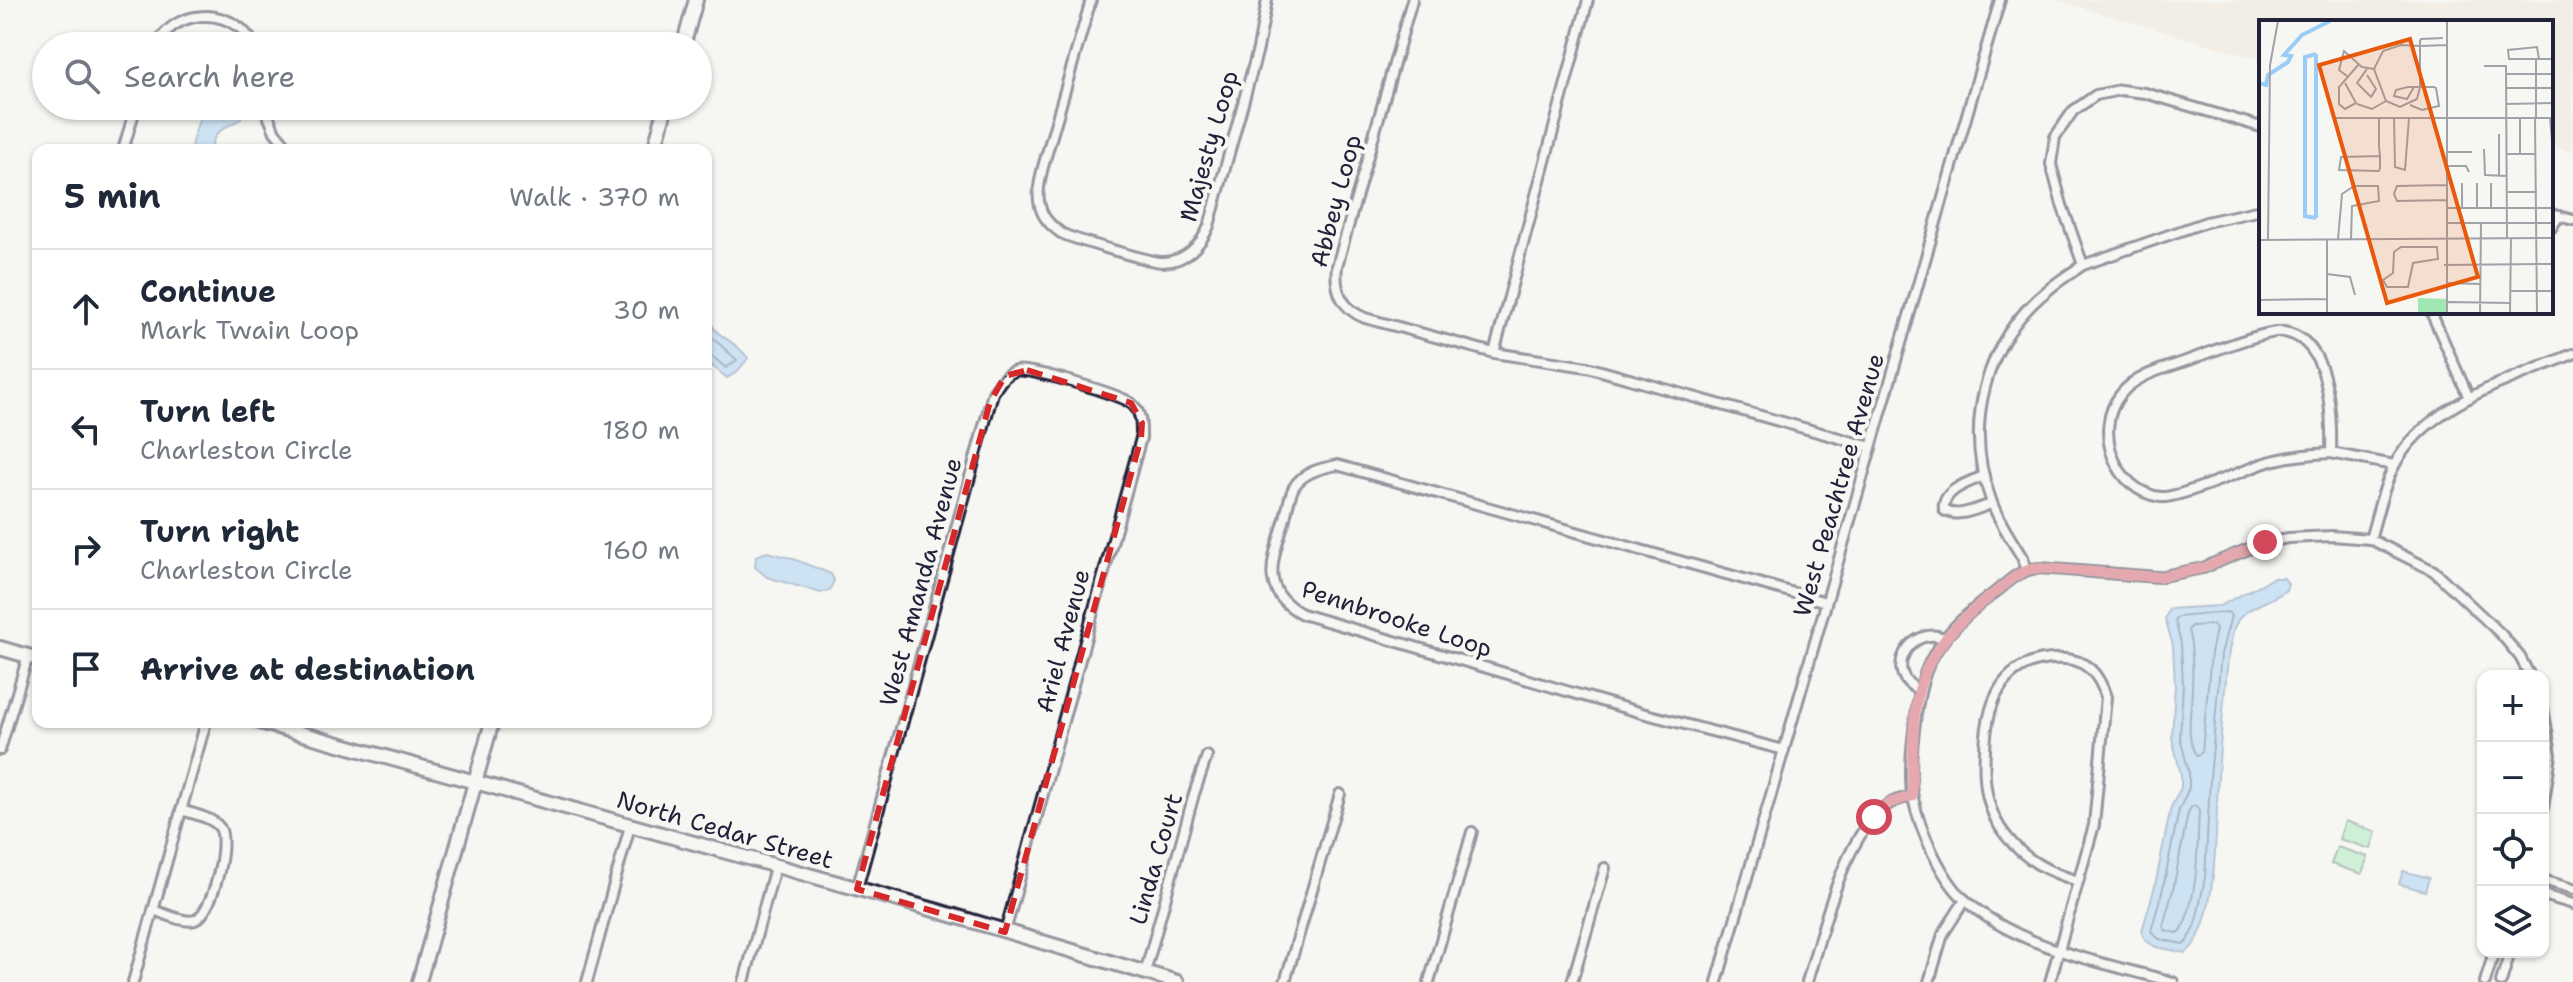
<!DOCTYPE html>
<html lang="en">
<head>
<meta charset="utf-8">
<style>
  body { margin:0; font-family:"Shantell Sans",sans-serif; background:#f6f6f7; color:#1f2937 }
  .controls { position:absolute; right:24px; bottom:24px; display:grid; overflow:hidden; border-radius:16px; box-shadow:0 2px 6px #0004 }
  .controls button { width:72px; height:72px; display:grid; place-items:center; padding:0; border:0; border-bottom:2px solid #e0e1e3; background:#fff; color:#1f2937; font:40px sans-serif }
  .stop { position:absolute; width:24px; height:24px; margin:-18px; border:6px solid #d1495b; border-radius:50%; background:#fff }
  .stop.end { background:#d1495b; border-color:#fff; box-shadow:0 2px 8px #0008 }
  .list { margin:0; padding:0; list-style:none }
  h2 { display:flex; justify-content:space-between; align-items:center; height:104px; margin:0; padding:0 32px; font-size:34px }
  h2 small { font-size:26px; font-weight:400; color:#747a83 }
  .list li { display:grid; grid-template-columns:52px 1fr auto; gap:24px; align-items:center; box-sizing:border-box; height:120px; padding:0 32px; border-top:2px solid #e0e1e3 }
  .list b { display:block; font-size:30px; white-space:nowrap }
  .list p { margin:0; font-size:26px; white-space:nowrap; color:#747a83 }
  .list em { font-size:26px; font-style:normal; color:#747a83 }
  .icon { flex:none; width:44px; height:44px; fill:none; stroke:currentColor; stroke-width:2; stroke-linecap:round; stroke-linejoin:round }
  .map { position:relative; flex:none; width:2573px; height:982px; overflow:hidden }
  .search { position:absolute; background:#fff; box-shadow:0 2px 6px #0004; left:32px; top:32px; width:680px; height:88px; display:flex; align-items:center; gap:20px; box-sizing:border-box; padding:0 28px; border-radius:44px; color:#747a83; font-size:30px }
  .panel { position:absolute; background:#fff; box-shadow:0 2px 6px #0004; left:32px; top:144px; width:680px; height:584px; border-radius:16px }
  .map>svg:first-child { display:block }
  .built { fill:#f0e4d6 }
  .green { fill:#a0e7b4; stroke:#618478; stroke-width:2 }
  .water { fill:#9bccf7; stroke:#6b88ac; stroke-width:2 }
  .lines { fill:none; stroke-linecap:round; stroke-linejoin:round }
  .shore { stroke:#526686; stroke-width:2 }
  .street-casing { stroke:#22223b; stroke-width:14 }
  .secondary-casing { stroke:#22223b; stroke-width:18 }
  .street { stroke:#f6f6f2; stroke-width:8 }
  .secondary { stroke:#f6f6f2; stroke-width:12 }
  .route { stroke:#d1495b; stroke-width:10 }
  .marked { fill:none; stroke:#d62828; stroke-width:6; stroke-dasharray:16 10; stroke-linejoin:round }
  .labels { text-anchor:middle; dominant-baseline:central; stroke-width:8; stroke-linejoin:round; paint-order:stroke }
  .street-label { font-size:24px; fill:#22223b; stroke:#f6f6f2 }
  .inset-river { fill:none; stroke:#9bccf7; stroke-width:4 }
  .inset-road { fill:none; stroke:#a1a1a9; stroke-width:2 }
  .view { fill:#e8590c; fill-opacity:0.15; stroke:#e8590c; stroke-width:4 }
  .inset-edge { fill:none; stroke:#22223b; stroke-width:4 }
</style>
</head>
<body>
<div class="map">
<svg width="2573" height="982" viewBox="0 0 2573 982">
  <rect width="100%" height="100%" fill="#f6f6f2"/>
  <filter id="ink" filterUnits="userSpaceOnUse"><feTurbulence type="fractalNoise" baseFrequency=".0125" numOctaves="2"/><feDisplacementMap in="SourceGraphic" scale="16" xChannelSelector="R" yChannelSelector="G"/><feConvolveMatrix kernelMatrix="1 2 1 2 8 2 1 2 1" color-interpolation-filters="sRGB"/></filter>
  <g filter="url(#ink)">
    <polygon class="built" points="2056,0 2573,0 2573,152 2551,146 2551,22 2261,22 2261,60"/>
    <g class="green">
      <polygon points="2345,821 2376,832 2371,849 2339,839"/>
      <polygon points="2337,847 2368,857 2362,874 2331,864"/>
    </g>
    <g class="water">
      <path d="M203,106H240L241,119C225,128 213,130 211,150H190Z"/>
      <path d="M706,291L710,294C705,342 724,328 748,358L737,372L727,378L706,361Z"/>
      <polygon points="767,552 791,558 831,574 834,580 830,590 821,593 767,577 755,567 756,556"/>
      <path d="M2273,578H2284L2288,584L2286,590C2272,602 2244,606 2236,624C2229,640 2228,661 2226,678C2223,711 2220,744 2218,776C2216,815 2219,931 2185,953L2156,947L2145,940L2142,931L2155,886L2171,807L2181,788V774L2172,738L2175,684L2173,645L2165,619L2169,609L2220,606Z"/>
      <polygon points="2403,871 2429,878 2425,891 2399,884"/>
    </g>
    <g class="lines">
      <g class="shore">
        <polyline points="706,332 737,360 726,368 713,357 706,356"/>
        <polygon points="2228,612 2231,616 2221,654 2210,779 2205,878 2195,926 2187,942 2183,944 2159,939 2151,931 2163,888 2179,810 2189,788 2189,773 2180,737 2183,684 2181,644 2175,620 2178,617"/>
        <path d="M2213,625L2216,629L2211,653L2202,752L2197,756C2184,739 2192,708 2192,687C2193,668 2193,648 2188,630L2191,626Z"/>
        <path d="M2196,806L2199,810C2197,849 2199,895 2181,931L2177,933L2165,930L2163,926L2173,890L2188,813L2192,806Z"/>
      </g>
      <g class="street-casing">
        <g id="street">
          <path d="M1091,0L1043,167C1039,184 1035,200 1044,216C1048,223 1054,228 1061,233C1070,238 1153,263 1163,262C1185,262 1201,245 1209,226L1258,49L1267,0"/>
          <path d="M1412,0L1337,266C1334,290 1342,309 1365,318L1494,353L1587,367L1871,447"/>
          <path d="M156,46C172,15 211,7 239,27C246,32 251,40 256,46"/>
          <polyline points="264,106 275,132 290,150"/>
          <polyline points="2261,127 2145,93 2120,90 2096,95 2073,111 2055,137 2051,164 2062,205 2083,265 2206,222 2261,210"/>
          <polyline points="123,150 136,106"/>
          <polyline points="2551,214 2573,220"/>
          <polyline points="2551,228 2559,216"/>
          <polyline points="2431,312 2469,398"/>
          <polyline points="1494,353 1588,0"/>
          <path d="M2331,453C2309,454 2286,456 2265,463C2244,470 2178,499 2161,497C2115,492 2092,429 2121,394C2137,373 2172,367 2197,357C2213,351 2269,329 2284,332C2331,340 2332,416 2331,453L2394,465"/>
          <path d="M1984,476C1968,482 1941,491 1944,510C1958,519 1977,508 1992,504"/>
          <path d="M2370,539C2377,516 2382,490 2393,468C2425,403 2511,380 2573,354"/>
          <path d="M2025,569L2023,559C2012,540 1998,521 1991,500C1963,425 1985,340 2048,290C2058,281 2071,273 2083,265"/>
          <path d="M1920,690C1880,675 1911,622 1946,639"/>
          <polyline points="2543,708 2551,755 2543,808"/>
          <polyline points="0,750 28,656"/>
          <path d="M1784,750L1642,713L1302,614C1259,591 1272,561 1284,522C1287,512 1289,496 1294,487C1303,472 1322,468 1337,465L1826,602"/>
          <polyline points="2543,880 2573,889"/>
          <path d="M857,889L993,393C999,384 1004,374 1015,371C1029,367 1118,394 1131,403C1142,412 1141,425 1141,438L1005,932"/>
          <polyline points="2543,895 2573,904"/>
          <path d="M153,910C164,913 185,924 195,920C213,913 229,843 220,828C212,817 193,814 181,810"/>
          <polyline points="1145,973 1194,794 1207,756"/>
          <polyline points="133,982 206,722"/>
          <polyline points="587,982 630,826"/>
          <polyline points="744,982 775,867"/>
          <polyline points="1285,982 1340,794"/>
          <polyline points="1429,982 1472,832"/>
          <polyline points="1572,982 1605,868"/>
          <polyline points="1717,982 2000,0"/>
          <path d="M1807,982C1822,933 1844,832 1889,804C1895,800 1905,798 1912,796"/>
          <polyline points="1929,982 1943,934 1965,900"/>
          <path d="M2050,982L2094,825L2106,697C2100,677 2088,660 2065,659C2005,656 1987,697 1985,750C1983,781 1986,812 2007,837C2026,861 2049,872 2078,881"/>
          <path d="M2173,982C2106,963 2019,949 1965,900C1941,878 1920,830 1913,798C1907,771 1916,698 1926,671C1938,639 1966,614 1993,594C2008,583 2019,569 2039,568L2158,577L2203,568L2265,542L2289,538L2332,536L2370,539L2434,571L2501,634L2520,657L2530,676"/>
          <polyline points="2485,982 2494,952"/>
          <polyline points="2501,982 2510,952"/>
        </g>
      </g>
      <g class="secondary-casing">
        <g id="secondary">
          <polyline points="683,46 696,0"/>
          <polyline points="654,150 666,106"/>
          <polyline points="0,648 38,659"/>
          <polyline points="260,722 938,911 1177,982"/>
          <polyline points="419,982 492,722"/>
        </g>
      </g>
      <use href="#street" class="street"/>
      <use href="#secondary" class="secondary"/>
    </g>
  </g>
  <g class="lines" filter="url(#ink)">
    <path class="route" d="M1874,817L1889,803L1912,796C1913,758 1910,701 1927,668C1942,637 1966,615 1992,595C2008,583 2019,569 2039,568L2158,577L2203,568L2265,542"/>
  </g>
  <path d="M0 0H2573V982H0ZM1027,370L1131,403L1142,423L1141,438L1005,932L857,889L990,402L1005,376Z" fill="#f6f6f2" fill-opacity=".55" fill-rule="evenodd"/>
  <path class="marked" d="M1027,370L1131,403L1142,423L1141,438L1005,932L857,889L990,402L1005,376Z"/>
  <g class="labels">
    <g class="street-label">
      <text transform="translate(1209 146) rotate(-74)">Majesty Loop</text>
      <text transform="translate(1336 201) rotate(-75)">Abbey Loop</text>
      <text transform="translate(1839 485) rotate(-74)">West Peachtree Avenue</text>
      <text transform="translate(921 582) rotate(-75)">West Amanda Avenue</text>
      <text transform="translate(1397 619) rotate(18)">Pennbrooke Loop</text>
      <text transform="translate(1063 641) rotate(-75)">Ariel Avenue</text>
      <text transform="translate(725 830) rotate(16)">North Cedar Street</text>
      <text transform="translate(1156 859) rotate(-74)">Linda Court</text>
    </g>
  </g>
  <g transform="translate(2259 20)">
    <rect width="294" height="294" fill="#f6f6f2"/>
    <path d="M159,278L188,279V293H159Z" fill="#a0e7b4"/>
    <path class="inset-river" d="M0,63L7,65L9,55L29,42L32,36L25,35L43,15L71,1M57,198L46,196V37L57,34M57,198V34"/>
    <path class="inset-road" d="M188,1V293M184,18L162,19L161,21V67L158,79L141,87L127,81L115,49L124,31L142,25L161,26L188,25M277,39V98M280,39L278,27L249,30L250,39H294M225,46H247L248,218M108,49L98,63L112,77L117,69L108,55M248,54H294M88,56L80,50L85,31L103,47L115,49M86,63L97,83L86,89L80,84V67L100,44M247,68H294M98,84L113,89L127,81M247,84L294,83M151,85L163,90L180,86L177,68L175,67H149L137,70L135,76L148,79L155,67M75,98H294M120,98V126L121,136V148L120,151L80,150L82,137L121,136M135,98L136,147L146,150L150,98M276,98L278,293M291,98L294,132M240,114V156M225,129L226,155L248,156M188,132H213M248,134H276M261,134V98M188,146H207L210,152M203,163V188M218,163V188M188,165L138,166L135,174L138,181L188,180M248,172H278M188,188H294M232,188V163M188,203H294M9,219L11,45L19,1M68,219V293M79,219L83,174L95,166H119L120,181L93,186L92,219M0,220L294,218M142,227H178L179,239L154,243L149,267H128L124,260L134,253L135,232ZM185,245L294,244M68,254L91,257L96,275M188,263L221,264M251,271H294M0,280L68,279M189,282L251,283M221,293L222,203M251,293L252,218"/>
    <path class="view" d="M151,19L219,257L128,283L60,45Z"/>
    <rect width="294" height="294" class="inset-edge"/>
  </g>
</svg>
<div class="controls">
<button>+</button>
<button>−</button>
<button><svg class="icon" aria-label="locate" viewBox="0 0 24 24"><circle cx="12" cy="12" r="6"/><path d="M12 2v4M12 18v4M2 12h4M18 12h4"/></svg></button>
<button><svg class="icon" aria-label="layers" viewBox="0 0 24 24"><path d="M12 4l9 5-9 5-9-5zM3 14l9 5 9-5"/></svg></button>
</div>
<div class="stop" style="left:1874px;top:817px"></div>
<div class="stop end" style="left:2265px;top:542px"></div>
<div class="search"><svg class="icon" aria-label="search" viewBox="0 0 24 24"><circle cx="10" cy="10" r="6"/><path d="M15 15l6 6"/></svg>Search here</div>
<section class="panel">
<h2>5 min<small>Walk · 370 m</small></h2>
<ul class="list">
<li><svg class="icon" aria-label="ahead" viewBox="0 0 24 24"><path d="M12 20V5M6 11l6-6 6 6"/></svg><div><b>Continue</b><p>Mark Twain Loop</p></div><em>30 m</em></li>
<li><svg class="icon" aria-label="left" viewBox="0 0 24 24"><path d="M17 20v-9H6M10 6l-5 5 5 5"/></svg><div><b>Turn left</b><p>Charleston Circle</p></div><em>180 m</em></li>
<li><svg class="icon" aria-label="right" viewBox="0 0 24 24"><path d="M7 20v-9h11M14 6l5 5-5 5"/></svg><div><b>Turn right</b><p>Charleston Circle</p></div><em>160 m</em></li>
<li><svg class="icon" aria-label="arrive" viewBox="0 0 24 24"><path d="M6 21V4h12l-3 4 3 4H6"/></svg><div><b>Arrive at destination</b></div></li>
</ul>
</section>
</div>
</body>
</html>
